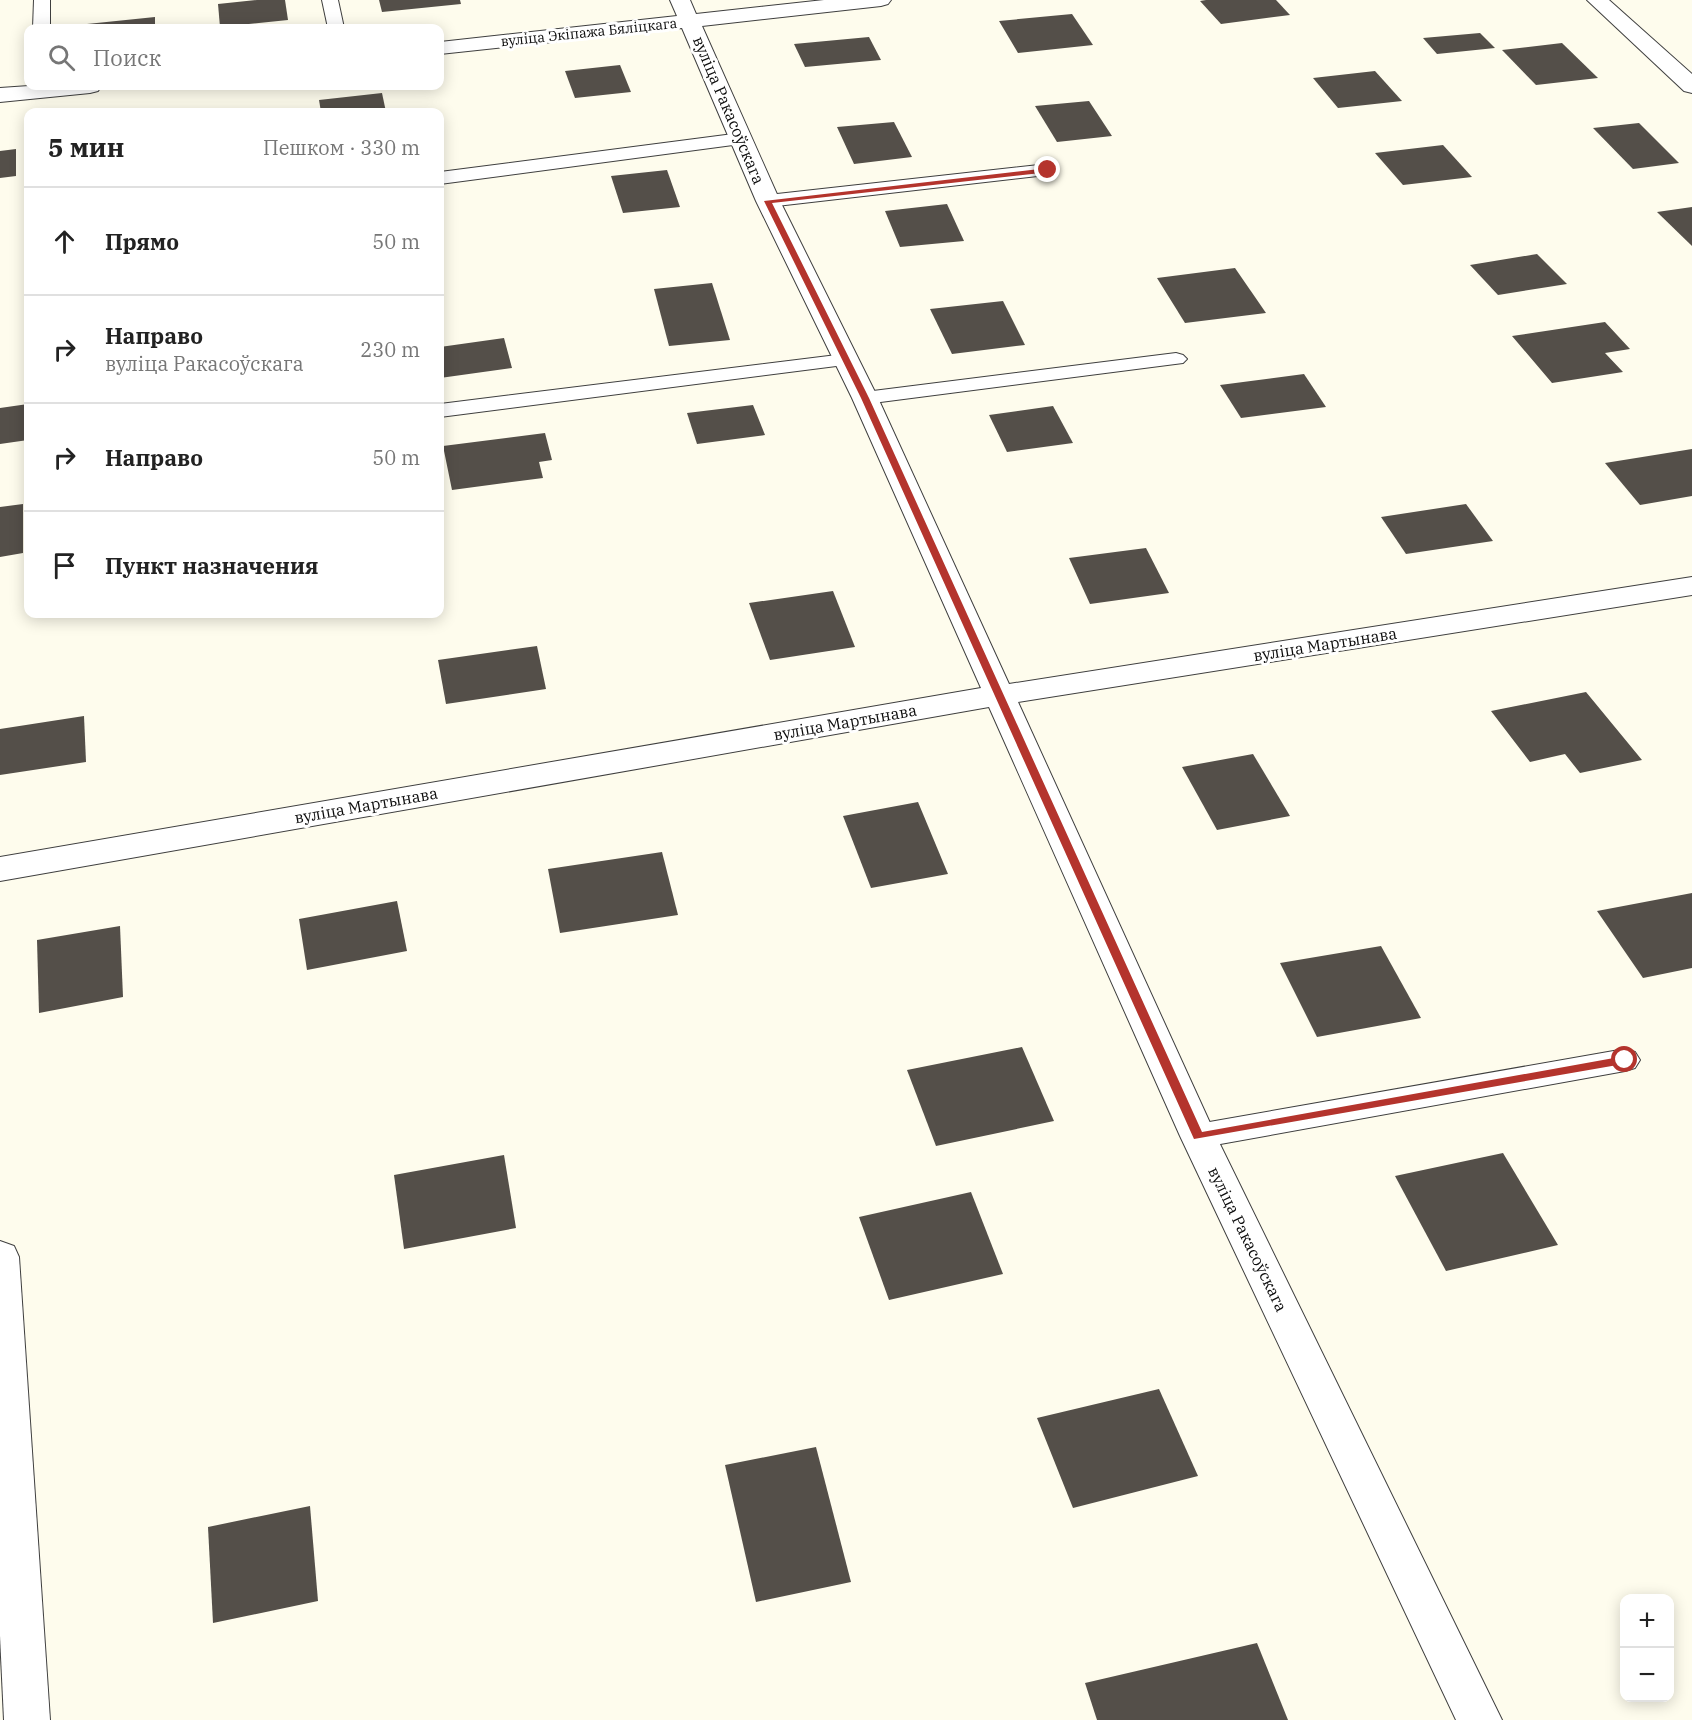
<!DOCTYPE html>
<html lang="ru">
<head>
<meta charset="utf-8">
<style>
  body { margin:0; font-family:"IBM Plex Serif",serif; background:#f6f6f6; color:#222 }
  .controls { position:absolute; right:18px; bottom:18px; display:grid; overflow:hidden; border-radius:12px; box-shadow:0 3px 15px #0003 }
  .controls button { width:54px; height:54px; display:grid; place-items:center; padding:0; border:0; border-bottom:2px solid #e0e0e0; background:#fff; color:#222; font:30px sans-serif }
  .stop { position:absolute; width:18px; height:18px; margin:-14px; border:4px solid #b4342d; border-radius:50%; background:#fff }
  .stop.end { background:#b4342d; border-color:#fff; box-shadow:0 2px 6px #0008 }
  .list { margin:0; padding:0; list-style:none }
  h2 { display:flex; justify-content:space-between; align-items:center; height:78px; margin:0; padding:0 24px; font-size:26px }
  h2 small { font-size:20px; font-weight:400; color:#767676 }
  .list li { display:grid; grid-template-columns:39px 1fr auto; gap:18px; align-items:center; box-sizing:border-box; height:108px; padding:0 24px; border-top:2px solid #e0e0e0 }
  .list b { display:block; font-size:22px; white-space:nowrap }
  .list p { margin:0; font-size:20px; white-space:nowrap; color:#767676 }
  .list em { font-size:20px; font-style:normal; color:#767676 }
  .icon { flex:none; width:33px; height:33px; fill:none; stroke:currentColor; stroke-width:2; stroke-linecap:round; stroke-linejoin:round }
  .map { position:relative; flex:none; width:1692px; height:1720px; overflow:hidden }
  .search { position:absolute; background:#fff; box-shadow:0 3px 15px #0003; left:24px; top:24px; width:420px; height:66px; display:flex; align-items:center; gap:15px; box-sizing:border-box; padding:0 21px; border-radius:12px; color:#767676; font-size:22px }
  .panel { position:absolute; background:#fff; box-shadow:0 3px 15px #0003; left:24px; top:108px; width:420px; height:510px; border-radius:12px }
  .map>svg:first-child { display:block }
  .building { fill:#544f49 }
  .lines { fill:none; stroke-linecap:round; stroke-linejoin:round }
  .lane-casing { stroke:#3f3f3f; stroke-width:2 }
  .street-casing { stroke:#3f3f3f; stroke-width:2 }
  .lane { fill:#fff; fill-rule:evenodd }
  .street { fill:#fff; fill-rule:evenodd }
  .route { fill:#b4342d }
  .labels { text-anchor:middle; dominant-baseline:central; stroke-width:6; stroke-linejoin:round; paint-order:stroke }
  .far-street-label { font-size:14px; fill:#0c0c0c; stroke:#fff }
  .street-label { font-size:16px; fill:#0c0c0c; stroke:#fff }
</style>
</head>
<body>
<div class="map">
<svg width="1692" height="1720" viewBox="0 0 1692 1720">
  <rect width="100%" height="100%" fill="#fefced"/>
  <g class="building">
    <polygon points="257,0 285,0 288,20 220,27 218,4"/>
    <polygon points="379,0 460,0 461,4 382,12"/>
    <polygon points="1206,0 1276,0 1290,15 1221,24 1200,1"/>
    <polygon points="1072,14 1093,45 1018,53 999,21"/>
    <polygon points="155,17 155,28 87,28 87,24"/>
    <polygon points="1480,33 1495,48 1437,54 1423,38"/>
    <polygon points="869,37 881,60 805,67 794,44"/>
    <polygon points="1562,43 1598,78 1536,85 1502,50"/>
    <polygon points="620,65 631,92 575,98 565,71"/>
    <polygon points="1375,71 1402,101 1338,108 1313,78"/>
    <polygon points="382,93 386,112 321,112 319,100"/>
    <polygon points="1089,101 1112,136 1057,142 1035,106"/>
    <polygon points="894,122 912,157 854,164 837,127"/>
    <polygon points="1639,123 1679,163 1633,169 1593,128"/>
    <polygon points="1443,145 1472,177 1403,185 1375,153"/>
    <polygon points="16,149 16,176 0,178 0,151"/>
    <polygon points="667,170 680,207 623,213 611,176"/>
    <polygon points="947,204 964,241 900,247 885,211"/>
    <polygon points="1692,207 1692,246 1657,212"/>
    <polygon points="1537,254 1567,284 1498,295 1470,265"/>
    <polygon points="1235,268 1266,313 1185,323 1157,278"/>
    <polygon points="712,283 730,340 669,346 654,289"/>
    <polygon points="1003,301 1025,345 952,354 930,309"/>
    <polygon points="1605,322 1630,349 1605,353 1623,372 1552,383 1512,336"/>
    <polygon points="504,338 512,368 440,378 440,347"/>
    <polygon points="1304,374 1326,407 1241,418 1220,385"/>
    <polygon points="28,404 28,440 0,444 0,408"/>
    <polygon points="753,405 765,435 697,444 687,413"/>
    <polygon points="1053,406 1073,443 1007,452 989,415"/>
    <polygon points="545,433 552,460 539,462 543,478 452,490 443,446"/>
    <polygon points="1692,449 1692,496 1640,505 1605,463"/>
    <polygon points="23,504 23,553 0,557 0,507"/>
    <polygon points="1466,504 1493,541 1406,554 1381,517"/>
    <polygon points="1146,548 1169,593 1090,604 1069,558"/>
    <polygon points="833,591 855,647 770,660 749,603"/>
    <polygon points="537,646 546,689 446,704 438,660"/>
    <polygon points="1586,692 1642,760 1580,773 1565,754 1530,762 1491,711"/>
    <polygon points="84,716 86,762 0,775 0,729"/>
    <polygon points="1253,754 1290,816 1217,830 1182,767"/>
    <polygon points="918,802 948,874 871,888 843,816"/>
    <polygon points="662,852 678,915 560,933 548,869"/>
    <polygon points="1692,893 1692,968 1643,978 1597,911"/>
    <polygon points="397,901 407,951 307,970 299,919"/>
    <polygon points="120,926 123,997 39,1013 37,940"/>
    <polygon points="1381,946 1421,1018 1317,1037 1280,963"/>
    <polygon points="1022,1047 1054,1121 936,1146 907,1070"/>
    <polygon points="1503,1153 1558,1245 1446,1271 1395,1176"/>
    <polygon points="504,1155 516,1228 404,1249 394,1175"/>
    <polygon points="971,1192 1003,1274 889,1300 859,1217"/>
    <polygon points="1159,1389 1198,1476 1073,1508 1037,1418"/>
    <polygon points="816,1447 851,1582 756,1602 725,1465"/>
    <polygon points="310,1506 318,1601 213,1623 208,1527"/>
    <polygon points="1257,1643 1288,1720 1097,1720 1085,1683"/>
  </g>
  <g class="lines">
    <g class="lane-casing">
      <g id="lane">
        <polygon points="34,0 50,0 50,28 33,28"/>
        <polygon points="322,0 338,0 344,28 328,28"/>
        <polygon points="741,133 748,135 750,139 748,143 440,184 440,172"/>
        <polygon points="1048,164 1055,166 1057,170 1055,174 768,207 758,201 768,195"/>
        <polygon points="1176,353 1183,355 1187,359 1183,363 865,404 857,403 854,398 857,393 865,392"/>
        <polygon points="845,354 852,356 856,360 852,364 440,417 440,404"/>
        <polygon points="1625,1049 1635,1052 1640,1060 1635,1068 1625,1071 1198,1148 1187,1144 1183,1136 1187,1128 1198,1124"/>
      </g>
    </g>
    <g class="street-casing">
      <g id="street">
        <polygon points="670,0 690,0 696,14 824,0 891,0 888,4 881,6 702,26 780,201 878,398 1009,684 1692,577 1692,595 1018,702 1216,1136 1502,1720 1456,1720 1180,1136 989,707 0,881 0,857 981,688 852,398 756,201 682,28 440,54 440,42 677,16"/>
        <polygon points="1587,0 1609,0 1692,74 1692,93 1684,91"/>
        <polygon points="29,86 101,86 98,91 90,93 0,102 0,88"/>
        <polygon points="0,1241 14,1246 19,1257 50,1720 4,1720 0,1636"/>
      </g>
    </g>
    <use href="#lane" class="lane"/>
    <use href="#street" class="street"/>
  </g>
  <polygon class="route" points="1048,168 1050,172 772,203 869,398 1202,1132 1625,1056 1630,1060 1629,1063 1194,1139 861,398 764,201"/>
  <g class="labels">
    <g class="far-street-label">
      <text transform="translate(589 32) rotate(-6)">вуліца Экіпажа Бяліцкага</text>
    </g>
    <g class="street-label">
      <text transform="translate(729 110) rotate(67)">вуліца Ракасоўскага</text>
      <text transform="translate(1325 644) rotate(-9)">вуліца Мартынава</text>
      <text transform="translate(845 722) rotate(-10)">вуліца Мартынава</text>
      <text transform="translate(366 805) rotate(-10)">вуліца Мартынава</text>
      <text transform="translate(1248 1239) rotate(64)">вуліца Ракасоўскага</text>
    </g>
  </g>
</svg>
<div class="controls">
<button>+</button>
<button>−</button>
</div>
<div class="stop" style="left:1625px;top:1060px"></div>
<div class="stop end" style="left:1048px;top:170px"></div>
<div class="search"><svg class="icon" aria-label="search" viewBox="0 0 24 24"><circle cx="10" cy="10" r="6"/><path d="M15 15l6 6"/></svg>Поиск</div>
<section class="panel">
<h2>5 мин<small>Пешком · 330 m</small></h2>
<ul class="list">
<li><svg class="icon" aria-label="ahead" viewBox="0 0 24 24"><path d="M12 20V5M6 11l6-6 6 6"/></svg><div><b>Прямо</b></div><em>50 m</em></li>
<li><svg class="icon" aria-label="right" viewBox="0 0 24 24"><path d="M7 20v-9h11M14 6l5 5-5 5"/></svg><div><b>Направо</b><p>вуліца Ракасоўскага</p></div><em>230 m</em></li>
<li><svg class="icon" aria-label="right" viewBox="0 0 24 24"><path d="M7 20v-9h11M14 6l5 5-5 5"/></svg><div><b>Направо</b></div><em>50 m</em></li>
<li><svg class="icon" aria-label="arrive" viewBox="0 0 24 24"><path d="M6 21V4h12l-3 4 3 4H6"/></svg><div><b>Пункт назначения</b></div></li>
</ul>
</section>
</div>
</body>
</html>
